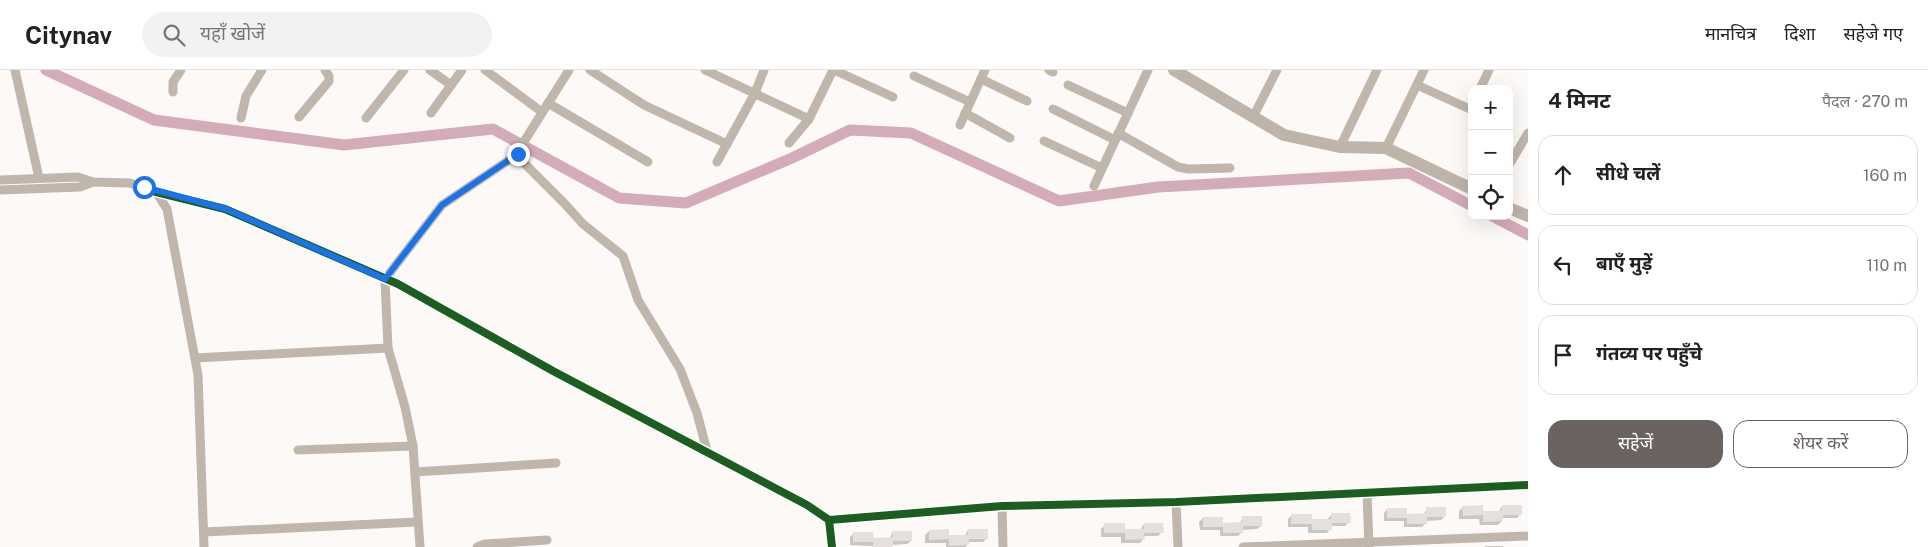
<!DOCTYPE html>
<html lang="hi">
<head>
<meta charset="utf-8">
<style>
  body { margin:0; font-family:"Public Sans","Noto Sans Devanagari",sans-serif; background:#f2f2f2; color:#222 }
  .controls { position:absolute; right:15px; top:15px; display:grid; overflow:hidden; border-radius:10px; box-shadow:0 5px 20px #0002 }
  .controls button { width:45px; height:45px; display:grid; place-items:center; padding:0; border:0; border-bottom:1px solid #e0e0e0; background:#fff; color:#222; font:25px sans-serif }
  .stop { position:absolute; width:15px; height:15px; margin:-11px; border:4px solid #1a73e8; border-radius:50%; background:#fff }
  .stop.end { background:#1a73e8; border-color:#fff; box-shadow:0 1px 5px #0008 }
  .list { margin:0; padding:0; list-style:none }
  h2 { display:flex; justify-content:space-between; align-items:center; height:65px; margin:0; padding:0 20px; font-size:21px }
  h2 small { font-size:16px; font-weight:400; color:#767676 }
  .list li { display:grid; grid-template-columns:32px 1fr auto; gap:15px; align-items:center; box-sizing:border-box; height:80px; margin:0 10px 10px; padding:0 10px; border:1px solid #e0e0e0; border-radius:15px }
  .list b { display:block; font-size:19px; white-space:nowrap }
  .list em { font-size:16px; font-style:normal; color:#767676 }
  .actions { display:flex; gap:10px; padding:15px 20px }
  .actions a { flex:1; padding:11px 0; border:1px solid #6a635f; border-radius:15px; text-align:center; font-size:18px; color:#6a635f }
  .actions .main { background:#6a635f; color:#fff }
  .icon { flex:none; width:28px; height:28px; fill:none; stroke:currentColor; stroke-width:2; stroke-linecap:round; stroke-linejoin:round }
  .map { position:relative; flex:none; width:1528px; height:477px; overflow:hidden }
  header { display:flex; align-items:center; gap:30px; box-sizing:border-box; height:70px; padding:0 25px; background:#fff; border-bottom:1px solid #e0e0e0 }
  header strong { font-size:24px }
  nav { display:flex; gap:28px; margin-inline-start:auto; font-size:18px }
  .search { width:350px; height:45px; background:#f2f2f2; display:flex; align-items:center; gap:12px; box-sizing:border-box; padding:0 18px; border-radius:28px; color:#767676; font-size:19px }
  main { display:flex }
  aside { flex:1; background:#fff }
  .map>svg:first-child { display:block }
  .shadow { fill:#0003 }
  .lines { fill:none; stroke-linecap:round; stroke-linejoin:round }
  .canal { stroke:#d3abb9; stroke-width:11 }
  .building { fill:#e7dfde }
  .street { stroke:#c0b6ab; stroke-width:9 }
  .secondary { stroke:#bfb4a9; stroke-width:12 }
  .cycleway-casing { stroke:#fff; stroke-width:11 }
  .cycleway { stroke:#1b5e20; stroke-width:8 }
  .route { stroke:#1a73e8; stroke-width:6 }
</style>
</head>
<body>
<header>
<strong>Citynav</strong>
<div class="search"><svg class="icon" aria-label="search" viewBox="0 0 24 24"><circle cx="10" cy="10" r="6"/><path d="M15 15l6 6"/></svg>यहाँ खोजें</div>
<nav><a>मानचित्र</a><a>दिशा</a><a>सहेजे गए</a></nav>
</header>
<main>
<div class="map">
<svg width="1528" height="477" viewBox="0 0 1528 477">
  <rect width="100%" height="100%" fill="#fcf9f7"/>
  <g class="shadow">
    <polygon points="1502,436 1520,444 1517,448 1501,448 1502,451 1498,455 1480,455 1479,449 1459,449 1459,441 1463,437 1482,442 1499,442"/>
    <polygon points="1387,439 1406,445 1423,445 1427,439 1445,446 1441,450 1426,451 1426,453 1422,457 1404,457 1404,451 1384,451 1384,443"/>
    <polygon points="1292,445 1311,451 1327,450 1331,445 1349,452 1345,456 1330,456 1330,459 1327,463 1308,463 1308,457 1288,457 1288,449"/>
    <polygon points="1203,448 1222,454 1239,454 1243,448 1261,456 1257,459 1242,460 1242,462 1238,466 1220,466 1220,460 1200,460 1199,452"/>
    <polygon points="1144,454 1162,462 1158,466 1143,466 1143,469 1140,473 1121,473 1121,467 1101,467 1101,459 1105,455 1123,460 1140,460"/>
    <polygon points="968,460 987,468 983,472 968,472 966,477 946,477 946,473 925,473 925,465 929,461 948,467 965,466"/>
    <polygon points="893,462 911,471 907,474 892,475 892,477 850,475 850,467 854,463 872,469 889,469"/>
    <polygon points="1485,476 1503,476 1503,477 1484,477"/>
  </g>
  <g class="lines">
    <g class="canal">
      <polyline points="46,0 154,50 344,75 493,59 619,128 686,133 792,88 850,60 911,63 1059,131 1158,117 1409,103 1472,136"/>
      <polyline points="1492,146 1528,165"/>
    </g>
  </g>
  <g class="building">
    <polygon points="1483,435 1483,441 1502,441 1502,435 1522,435 1522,445 1503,445 1503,451 1483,452 1483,445 1463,446 1462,436"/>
    <polygon points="1426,437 1446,437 1446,447 1427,447 1427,454 1407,454 1407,448 1387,448 1387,438 1407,438 1407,444 1426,443"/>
    <polygon points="1331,443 1350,443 1351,453 1332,453 1332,460 1312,460 1312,454 1291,454 1291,444 1312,444 1312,449 1331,449"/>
    <polygon points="1242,446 1262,446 1262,456 1243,456 1243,463 1223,463 1223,457 1203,457 1203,447 1223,447 1223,453 1242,452"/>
    <polygon points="1104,453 1125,453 1125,459 1144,459 1144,453 1163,453 1164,463 1144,463 1145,469 1125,470 1125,463 1104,463"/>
    <polygon points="949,459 949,465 968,465 968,459 988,459 988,469 969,469 969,475 949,476 949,469 929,470 929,460"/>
    <polygon points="892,461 912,461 912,471 893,471 893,477 873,477 873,472 853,472 853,462 873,462 874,468 893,467"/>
  </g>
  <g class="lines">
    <g class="street">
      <polyline points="15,0 39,108"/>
      <polyline points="430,0 451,15"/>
      <polyline points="485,0 542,42"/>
      <polyline points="569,0 520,78 518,84 519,88 565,134 583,154 623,186 638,230 680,299 697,343 707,381"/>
      <polyline points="590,0 644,35 727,74"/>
      <polyline points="705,0 809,49 833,0"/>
      <polyline points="834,0 893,27"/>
      <polyline points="1049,0 1053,2"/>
      <polyline points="914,6 970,32"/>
      <polyline points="981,9 1027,31"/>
      <polyline points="1068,15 1128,43"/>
      <polyline points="1417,15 1472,40"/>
      <polyline points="1480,19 1489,0"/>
      <polyline points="173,22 173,12 181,0"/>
      <polyline points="548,33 648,92"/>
      <polyline points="1053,39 1115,70"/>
      <polyline points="431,43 462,0"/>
      <polyline points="965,43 1010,68"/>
      <polyline points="299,47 329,11 329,6 325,0"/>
      <polyline points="1253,47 1277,0"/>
      <polyline points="241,48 246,26 262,0"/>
      <polyline points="366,48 404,0"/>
      <polyline points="960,55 985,0"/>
      <polyline points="1118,63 1178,97 1188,99 1230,98"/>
      <polyline points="1044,71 1102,98"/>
      <polyline points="789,73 809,49"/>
      <polyline points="1340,77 1377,0"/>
      <polyline points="1386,78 1424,0"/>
      <polyline points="717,92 755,23 764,0"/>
      <polyline points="1509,95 1528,63"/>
      <polyline points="0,110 78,107 93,112 130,113 156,122 167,139 198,305 204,477"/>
      <polyline points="1094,116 1148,0"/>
      <polyline points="0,120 80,117 93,112"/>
      <polyline points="156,122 225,139 398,214 553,301 807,435 829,450 832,477"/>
      <polyline points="195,288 388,278"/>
      <polyline points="298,380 413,376"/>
      <polyline points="415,402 556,393"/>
      <polyline points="1367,423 1369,477"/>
      <polyline points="1176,432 1178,477"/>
      <polyline points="1002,436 1003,477"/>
      <polyline points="829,450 1002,436 1176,432 1528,415"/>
      <polyline points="204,462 417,452"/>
      <polyline points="420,477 413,376 405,337 388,278 385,209 442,135 518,84"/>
      <polyline points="477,477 485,474 547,470"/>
      <polyline points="1243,477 1528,466"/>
    </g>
    <g class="secondary">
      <polyline points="1174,0 1284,65 1340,77 1386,78 1472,119"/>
      <polyline points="1509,138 1528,146"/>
    </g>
    <g class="cycleway-casing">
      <g id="cycleway">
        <polyline points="156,122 225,139 398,214 553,301 807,435 829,450 832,477"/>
        <polyline points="829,450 1002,436 1176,432 1528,415"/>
      </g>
    </g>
    <use href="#cycleway" class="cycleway"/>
  </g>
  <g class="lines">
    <polyline class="route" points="144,117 226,139 385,209 442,135 518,84"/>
  </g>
</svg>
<div class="controls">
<button>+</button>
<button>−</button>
<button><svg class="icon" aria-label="locate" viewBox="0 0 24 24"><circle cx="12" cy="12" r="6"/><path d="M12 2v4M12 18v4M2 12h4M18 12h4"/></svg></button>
</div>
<div class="stop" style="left:144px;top:117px"></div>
<div class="stop end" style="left:518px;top:84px"></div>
</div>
<aside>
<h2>4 मिनट<small>पैदल · 270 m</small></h2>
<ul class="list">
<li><svg class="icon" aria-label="ahead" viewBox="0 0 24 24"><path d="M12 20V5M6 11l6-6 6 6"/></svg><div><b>सीधे चलें</b></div><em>160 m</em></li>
<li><svg class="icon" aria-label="left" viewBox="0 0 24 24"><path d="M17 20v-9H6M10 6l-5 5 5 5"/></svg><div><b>बाएँ मुड़ें</b></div><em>110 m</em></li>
<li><svg class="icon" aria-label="arrive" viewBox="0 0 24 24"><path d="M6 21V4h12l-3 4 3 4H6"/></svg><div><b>गंतव्य पर पहुँचे</b></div></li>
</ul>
<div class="actions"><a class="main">सहेजें</a><a>शेयर करें</a></div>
</aside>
</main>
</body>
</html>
